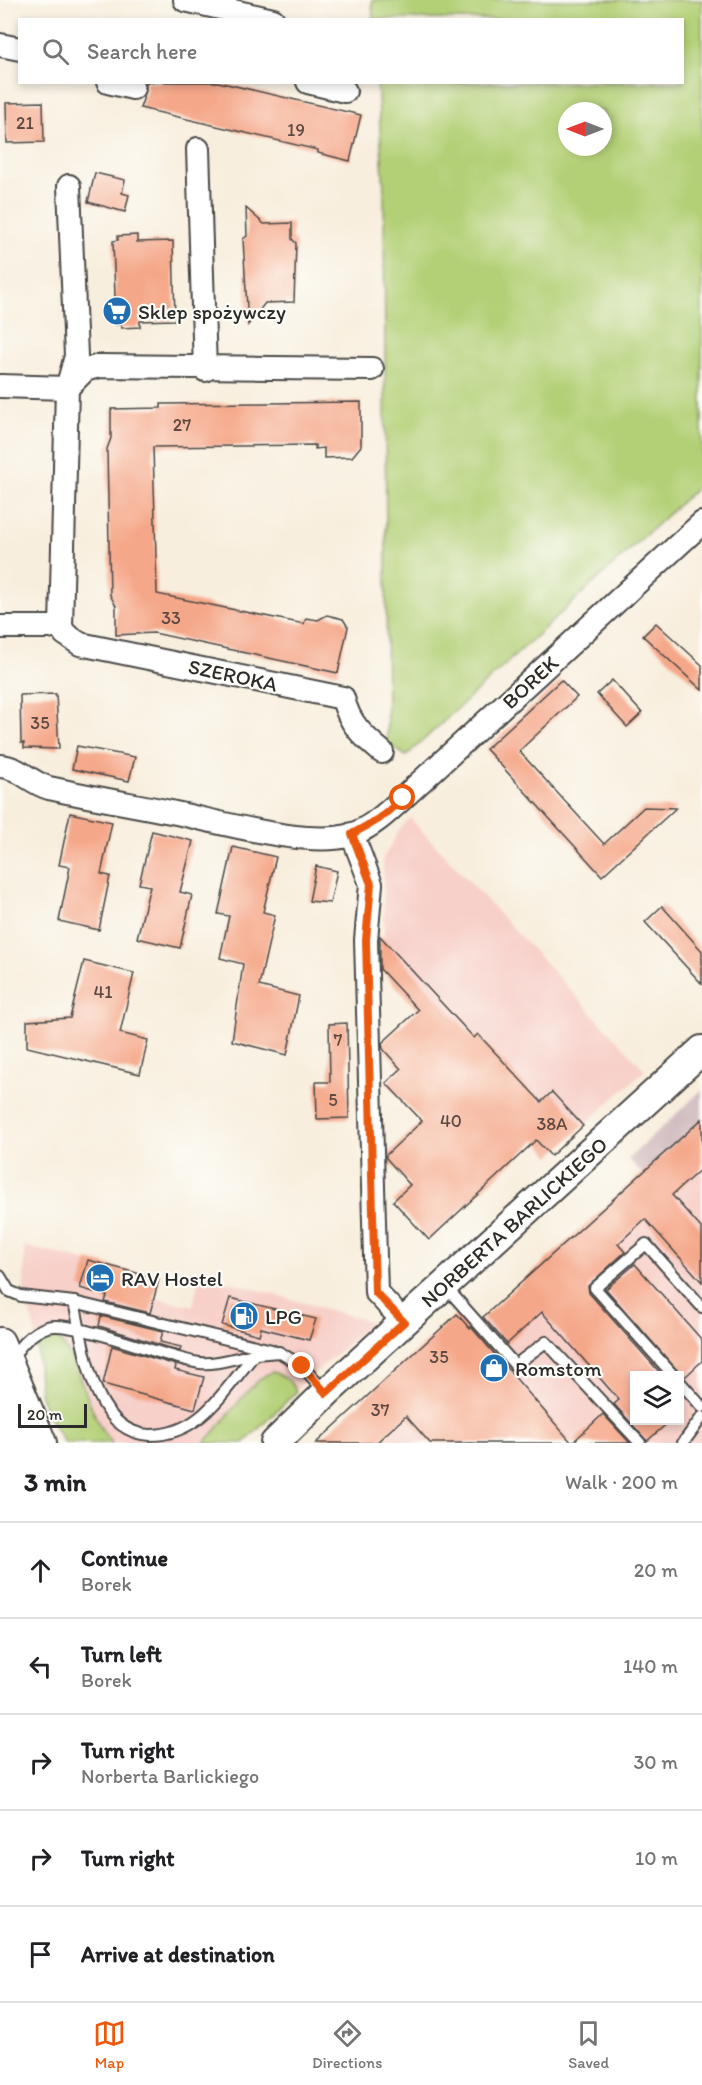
<!DOCTYPE html>
<html lang="en">
<head>
<meta charset="utf-8">
<style>
  body { margin:0; font-family:Itim,sans-serif; background:#f2f2f2; color:#202124 }
  .controls { position:absolute; right:18px; bottom:18px; display:grid; overflow:hidden; border-radius:0px; box-shadow:0 3px 9px #0003 }
  .controls button { width:54px; height:54px; display:grid; place-items:center; padding:0; border:0; border-bottom:2px solid #e0e0e0; background:#fff; color:#202124; font:30px sans-serif }
  .compass { position:absolute; left:558px; top:102px; width:54px; height:54px; border-radius:50%; background:#fff; box-shadow:0 3px 9px #0003; rotate:270deg }
  .scale { position:absolute; left:18px; bottom:15px; width:69px; box-sizing:border-box; padding-left:6px; border:3px solid #2b2b2b; border-top:0; font-size:16px; line-height:21px; white-space:nowrap; color:#2b2b2b; -webkit-text-stroke:4px #fdfcf7; paint-order:stroke }
  .stop { position:absolute; width:18px; height:18px; margin:-14px; border:4px solid #ea580c; border-radius:50%; background:#fff }
  .stop.end { background:#ea580c; border-color:#fff; box-shadow:0 2px 6px #0008 }
  .list { margin:0; padding:0; list-style:none }
  h2 { display:flex; justify-content:space-between; align-items:center; height:78px; margin:0; padding:0 24px; font-size:26px }
  h2 small { font-size:20px; font-weight:400; color:#757577 }
  .list li { display:grid; grid-template-columns:39px 1fr auto; gap:18px; align-items:center; box-sizing:border-box; height:96px; padding:0 24px; border-top:2px solid #e0e0e0 }
  .list b { display:block; font-size:22px; white-space:nowrap }
  .list p { margin:0; font-size:20px; white-space:nowrap; color:#757577 }
  .list em { font-size:20px; font-style:normal; color:#757577 }
  .icon { flex:none; width:33px; height:33px; fill:none; stroke:currentColor; stroke-width:2; stroke-linecap:round; stroke-linejoin:round }
  .map { position:relative; flex:none; width:702px; height:1443px; overflow:hidden }
  .search { position:absolute; background:#fff; box-shadow:0 3px 9px #0003; left:18px; right:18px; top:18px; height:66px; display:flex; align-items:center; gap:15px; box-sizing:border-box; padding:0 21px; border-radius:0px; color:#757577; font-size:22px }
  .sheet { height:558px; background:#fff }
  nav { display:flex; justify-content:space-around; align-items:center; box-sizing:border-box; height:84px; border-top:2px solid #e0e0e0; background:#fff; font-size:16px; color:#757577 }
  nav a { display:grid; justify-items:center; gap:3px }
  nav .on { color:#ea580c }
  .map>svg:first-child { display:block }
  .built { fill:#f7d0c9; fill-rule:evenodd }
  .industrial { fill:#d2bec1 }
  .green { fill:#b4d077; stroke:#707e51; stroke-width:1.5; fill-rule:evenodd }
  .building { fill:#f5a789 }
  .lines { fill:none; stroke-linecap:round; stroke-linejoin:round }
  .service-casing { stroke:#4a4846; stroke-width:14 }
  .minor-casing { stroke:#4a4846; stroke-width:26 }
  .tertiary-casing { stroke:#4a4846; stroke-width:32 }
  .service { stroke:#fff; stroke-width:10 }
  .minor { stroke:#fff; stroke-width:22 }
  .tertiary { stroke:#fff; stroke-width:28 }
  .route { stroke:#ea580c; stroke-width:8 }
  .labels { text-anchor:middle; dominant-baseline:central; stroke-width:4.5; stroke-linejoin:round; paint-order:stroke }
  .number-label { font-size:18px; fill:#5e4a42 }
  .poi-label { font-size:21px; fill:#2b2b2b; stroke:#fdfcf7; text-anchor:start }
  .street-label { font-size:21px; fill:#2b2b2b; stroke:#fdfcf7 }
</style>
</head>
<body>
<div class="map">
<svg width="702" height="1443" viewBox="0 0 702 1443">
  <rect width="100%" height="100%" fill="#fdfcf7"/>
  <filter id="ink" filterUnits="userSpaceOnUse"><feTurbulence type="fractalNoise" baseFrequency=".0167" numOctaves="2"/><feDisplacementMap in="SourceGraphic" scale="12" xChannelSelector="R" yChannelSelector="G"/><feConvolveMatrix kernelMatrix="1 2 1 2 8 2 1 2 1" color-interpolation-filters="sRGB"/></filter>
  <filter id="wash" filterUnits="userSpaceOnUse"><feTurbulence type="fractalNoise" baseFrequency=".008" numOctaves="4" result="noise"/><feDisplacementMap in="SourceGraphic" scale="24" xChannelSelector="R" yChannelSelector="G"/><feGaussianBlur stdDeviation="1.35" result="paint"/><feColorMatrix in="noise" values="0 0 0 0 0 0 0 0 0 0 0 0 0 0 0 0 0 1.4 0 .05"/><feComposite in="paint" operator="in"/></filter>
  <g filter="url(#wash)">
    <rect width="100%" height="100%" fill="#f8eedd"/>
    <g class="built">
      <polygon points="410,818 645,1070 551,1156 528,1132 524,1083 479,1034 474,1038 385,943 376,951 374,948 384,936 383,859 399,830"/>
      <path d="M702,1119V1443H316L457,1314L470,1329ZM634,1376H680V1420H634Z"/>
      <polygon points="24,1246 159,1279 154,1298 193,1306 200,1274 372,1322 236,1443 70,1443 37,1339 24,1290"/>
    </g>
    <polygon class="industrial" points="702,1090 702,1119 642,1173 628,1159"/>
    <g class="green">
      <path d="M372,0H702V483L406,756L387,743L384,190L377,83L682,82V20L373,19ZM567,111H603V147H567Z"/>
      <path d="M51,1336C77,1343 87,1418 112,1443H64C57,1429 46,1415 42,1400C36,1381 40,1361 36,1342Z"/>
      <path d="M273,1372C284,1376 292,1381 296,1392L244,1443H204C221,1428 254,1375 273,1372Z"/>
    </g>
    <g id="blocks">
      <g class="building">
        <polygon points="218,82 361,115 350,161 318,153 318,150 140,108 146,91 146,82"/>
        <polygon points="43,102 44,142 7,143 6,103"/>
        <polygon points="95,173 125,180 122,193 129,195 125,212 88,202"/>
        <polygon points="246,208 264,224 292,223 292,239 296,243 294,302 265,303 248,325 243,239 247,236"/>
        <polygon points="137,235 137,242 173,241 175,320 140,321 140,327 121,328 121,324 116,325 113,241 118,240 118,236"/>
        <polygon points="361,402 361,446 352,457 324,458 324,448 315,449 315,445 153,447 157,594 304,624 306,618 318,620 327,615 343,619 348,627 338,673 154,633 116,635 116,606 110,595 107,449 111,438 111,409 161,408 161,404"/>
        <polygon points="656,623 702,665 702,690 643,636"/>
        <polygon points="561,680 577,697 519,751 604,844 644,807 676,808 602,876 486,749"/>
        <polygon points="612,680 642,713 627,727 597,694"/>
        <polygon points="56,694 59,749 24,748 24,743 21,743 20,695"/>
        <polygon points="77,746 135,757 129,781 72,769"/>
        <polygon points="70,813 112,822 101,874 110,876 99,930 59,921 70,867 59,865"/>
        <polygon points="152,831 193,841 180,892 192,895 180,948 137,938 150,886 139,884"/>
        <polygon points="233,847 276,857 263,912 275,915 259,986 299,996 287,1055 232,1041 243,964 220,958 229,916 218,914"/>
        <polygon points="316,866 337,871 330,903 309,901"/>
        <polygon points="662,906 702,951 702,984 645,922"/>
        <polygon points="380,936 474,1038 478,1034 541,1102 552,1092 583,1126 551,1156 536,1140 429,1240 393,1201 410,1185 386,1158 386,1155 422,1121 386,1083 401,1069 383,1049 382,1043 418,1010 380,969"/>
        <polygon points="84,961 134,973 120,1033 148,1040 140,1074 27,1047 27,1021 70,1018"/>
        <polygon points="347,1023 349,1118 317,1119 316,1082 330,1082 329,1024"/>
        <polygon points="702,1119 702,1168 672,1195 702,1229 702,1282 645,1219 618,1244 625,1252 588,1286 589,1293 663,1376 634,1376 634,1420 671,1420 647,1441 614,1404 619,1400 542,1312 507,1344 483,1317"/>
        <polygon points="88,1260 159,1279 150,1313 105,1302 107,1296 80,1288"/>
        <polygon points="635,1264 702,1340 702,1361 686,1376 681,1375 606,1289"/>
        <polygon points="230,1298 316,1319 309,1340 261,1328 259,1335 222,1325"/>
        <polygon points="457,1314 470,1329 471,1327 572,1443 603,1414 630,1443 430,1443 406,1416 376,1443 316,1443"/>
        <polygon points="101,1316 163,1331 160,1342 181,1347 180,1351 99,1326"/>
        <polygon points="112,1346 176,1365 175,1370 204,1377 195,1409 103,1384"/>
      </g>
    </g>
  </g>
  <g filter="url(#ink)">
    <use href="#blocks" fill-opacity="0" stroke="#4a4846" stroke-width="1.5"/>
    <g class="lines">
      <g class="service-casing">
        <g id="service">
          <polyline points="0,1276 9,1291 21,1296 74,1302 272,1350"/>
          <polyline points="445,1286 515,1365 546,1342 640,1443"/>
          <path d="M74,1302C84,1345 92,1433 150,1435C169,1435 185,1429 200,1417C221,1400 237,1375 255,1354L279,1352L302,1366L326,1393"/>
          <path d="M12,1361C18,1346 31,1333 47,1327C73,1319 167,1359 200,1363C216,1365 238,1357 255,1354"/>
          <polyline points="674,1376 595,1288 646,1244 702,1307"/>
          <polyline points="680,1382 702,1407"/>
          <polyline points="683,1443 702,1417"/>
        </g>
      </g>
      <g class="minor-casing">
        <g id="minor">
          <polyline points="185,0 273,20"/>
          <polyline points="0,45 20,49"/>
          <polyline points="108,82 133,88"/>
          <polyline points="308,82 345,91"/>
          <polyline points="198,149 205,370"/>
          <polyline points="0,386 67,388 85,370 99,366 372,369"/>
          <path d="M0,627H61L65,634L80,644L343,698C349,724 363,736 382,752"/>
          <polyline points="61,627 67,388 76,356 69,186"/>
          <path d="M0,766C20,767 30,783 49,788C89,797 130,804 171,812C216,821 308,848 351,835C371,828 388,812 403,798L702,523"/>
          <polyline points="352,834 371,884 366,940 376,1292 404,1322"/>
        </g>
      </g>
      <g class="tertiary-casing">
        <g id="tertiary">
          <polyline points="0,1342 42,1443"/>
          <polyline points="0,1385 14,1443"/>
          <polyline points="275,1443 326,1393 702,1050"/>
        </g>
      </g>
      <use href="#service" class="service"/>
      <use href="#minor" class="minor"/>
      <use href="#tertiary" class="tertiary"/>
    </g>
  </g>
  <g class="lines" filter="url(#ink)">
    <polyline class="route" points="302,1366 326,1393 404,1322 375,1292 366,940 371,884 352,834 379,819 403,798"/>
  </g>
  <defs>
    <g id="supermarket-disc" transform="scale(1.5)"><circle r="9.5" fill="#1f6fb2" stroke="#fdfcf7"/><path d="M-6-5.5h2.5l.6 2H6L4.5 2H-2.5L-4.4-4H-6ZM-1.5 3.2a1.3 1.3 0 1 0 .1 0ZM3 3.2a1.3 1.3 0 1 0 .1 0Z" fill="#fff"/></g>
    <g id="hotel-disc" transform="scale(1.5)"><circle r="9.5" fill="#1f6fb2" stroke="#fdfcf7"/><path d="M-6-4.5h1.5V1H6V5H4.5V3h-9V5H-6ZM-4 0a1.8 1.8 0 1 1 3.6 0ZM.5 0V-2.5h3Q6-2.5 6 0Z" fill="#fff"/></g>
    <g id="fuel-disc" transform="scale(1.5)"><circle r="9.5" fill="#1f6fb2" stroke="#fdfcf7"/><path d="M-5.5-6h7V0h2V4h1.3V-2.5L3-4.5l.8-.8L6-3V5H2.5V1h-1V6h-7ZM-4.2-4.7v3.2H.2V-4.7Z" fill="#fff"/></g>
    <g id="shop-disc" transform="scale(1.5)"><circle r="9.5" fill="#1f6fb2" stroke="#fdfcf7"/><path d="M-5-2.5h2.3a2.7 3.5 0 0 1 5.4 0H5L5.5 6h-11ZM-1.5-2.5h3a1.5 2.3 0 0 0-3 0Z" fill="#fff"/></g>
  </defs>
  <g fill-rule="evenodd">
    <use href="#supermarket-disc" x="117" y="311"/>
    <use href="#hotel-disc" x="100" y="1278"/>
    <use href="#fuel-disc" x="244" y="1316"/>
    <use href="#shop-disc" x="494" y="1368"/>
  </g>
  <g class="labels">
    <g class="number-label">
      <text x="25" y="123">21</text>
      <text x="296" y="130">19</text>
      <text x="182" y="425">27</text>
      <text x="171" y="618">33</text>
      <text x="40" y="723">35</text>
      <text x="103" y="992">41</text>
      <text x="338" y="1040">7</text>
      <text x="333" y="1100">5</text>
      <text x="451" y="1121">40</text>
      <text x="552" y="1124">38A</text>
      <text x="439" y="1357">35</text>
      <text x="380" y="1410">37</text>
    </g>
    <g class="poi-label">
      <text x="138" y="311">Sklep spożywczy</text>
      <text x="121" y="1278">RAV Hostel</text>
      <text x="265" y="1316">LPG</text>
      <text x="515" y="1368">Romstom</text>
    </g>
    <g class="street-label">
      <text transform="translate(233 675) rotate(12)">SZEROKA</text>
      <text transform="translate(530 682) rotate(-43)">BOREK</text>
      <text transform="translate(514 1222) rotate(-42)">NORBERTA BARLICKIEGO</text>
    </g>
  </g>
</svg>
<div class="controls">
<button><svg class="icon" aria-label="layers" viewBox="0 0 24 24"><path d="M12 4l9 5-9 5-9-5zM3 14l9 5 9-5"/></svg></button>
</div>
<svg class="compass" viewBox="-18 -18 36 36"><path d="M0-13l5 13h-10z" fill="#e53935"/><path d="M0 13l5-13h-10z" fill="#757577"/></svg>
<div class="scale">20 m</div>
<div class="stop" style="left:403px;top:798px"></div>
<div class="stop end" style="left:302px;top:1366px"></div>
<div class="search"><svg class="icon" aria-label="search" viewBox="0 0 24 24"><circle cx="10" cy="10" r="6"/><path d="M15 15l6 6"/></svg>Search here</div>
</div>
<section class="sheet">
<h2>3 min<small>Walk · 200 m</small></h2>
<ul class="list">
<li><svg class="icon" aria-label="ahead" viewBox="0 0 24 24"><path d="M12 20V5M6 11l6-6 6 6"/></svg><div><b>Continue</b><p>Borek</p></div><em>20 m</em></li>
<li><svg class="icon" aria-label="left" viewBox="0 0 24 24"><path d="M17 20v-9H6M10 6l-5 5 5 5"/></svg><div><b>Turn left</b><p>Borek</p></div><em>140 m</em></li>
<li><svg class="icon" aria-label="right" viewBox="0 0 24 24"><path d="M7 20v-9h11M14 6l5 5-5 5"/></svg><div><b>Turn right</b><p>Norberta Barlickiego</p></div><em>30 m</em></li>
<li><svg class="icon" aria-label="right" viewBox="0 0 24 24"><path d="M7 20v-9h11M14 6l5 5-5 5"/></svg><div><b>Turn right</b></div><em>10 m</em></li>
<li><svg class="icon" aria-label="arrive" viewBox="0 0 24 24"><path d="M6 21V4h12l-3 4 3 4H6"/></svg><div><b>Arrive at destination</b></div></li>
</ul>
</section>
<nav>
<a class="on"><svg class="icon" aria-label="map" viewBox="0 0 24 24"><path d="M3 6l6-2 6 2 6-2v14l-6 2-6-2-6 2zM9 4v14M15 6v14"/></svg>Map</a>
<a><svg class="icon" aria-label="directions" viewBox="0 0 24 24"><path d="M12 3l9 9-9 9-9-9zM9 14v-3h6M13 9l2 2-2 2"/></svg>Directions</a>
<a><svg class="icon" aria-label="saved" viewBox="0 0 24 24"><path d="M7 4h10v16l-5-4-5 4z"/></svg>Saved</a>
</nav>
</body>
</html>
